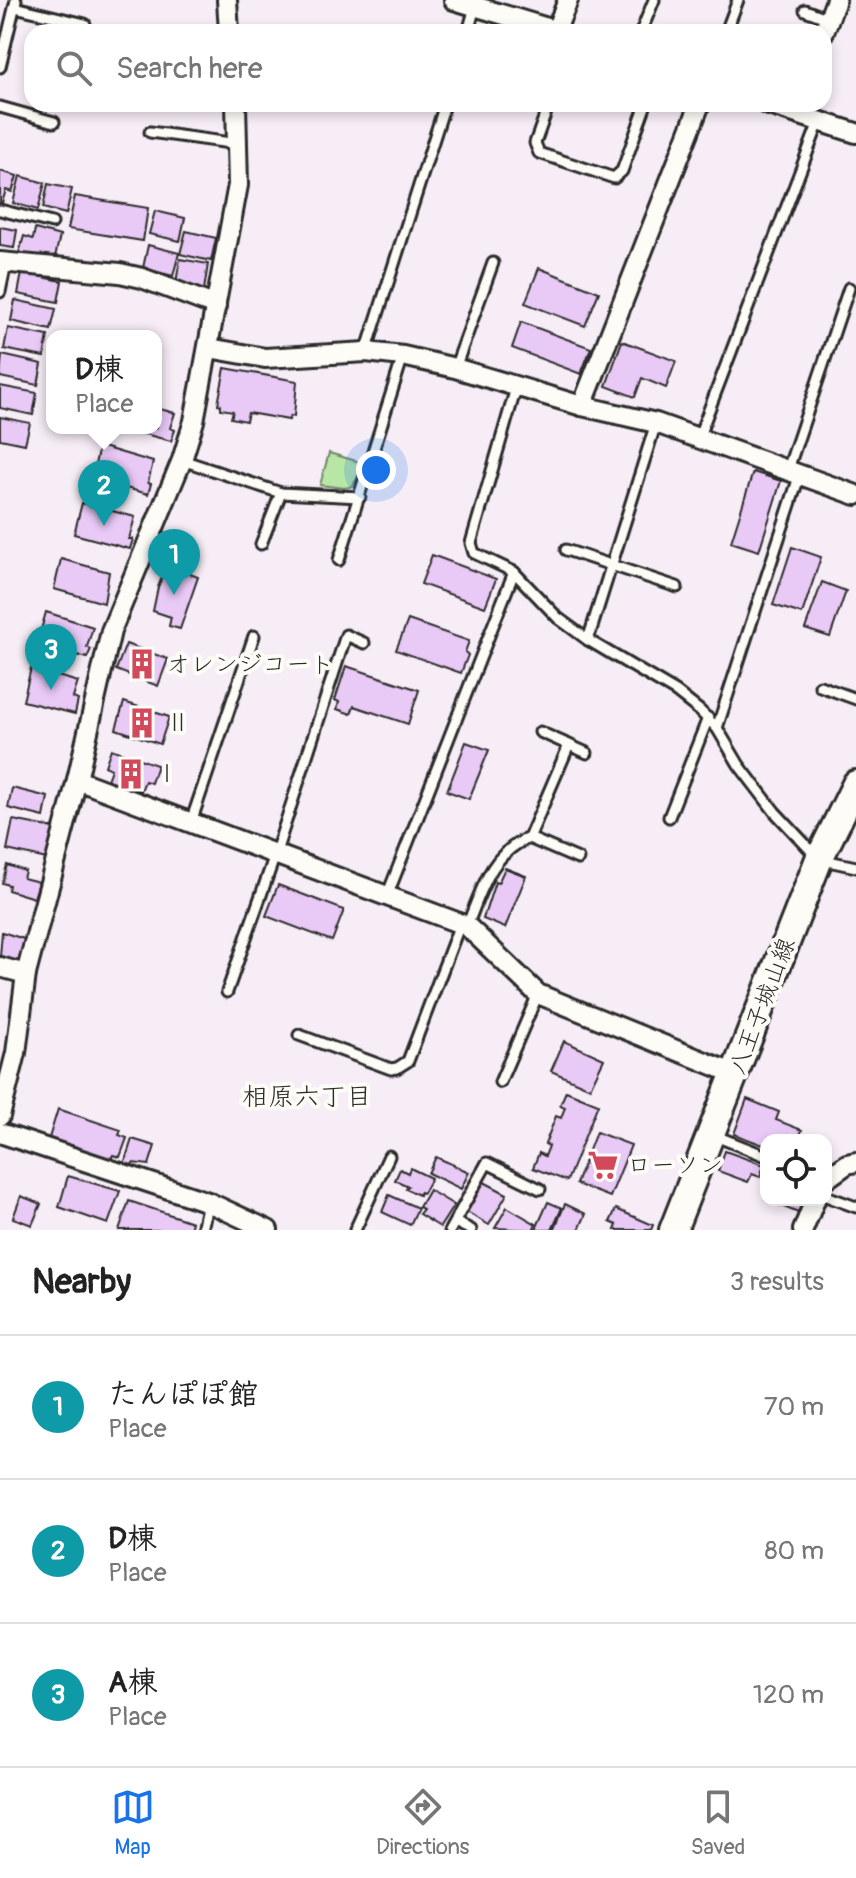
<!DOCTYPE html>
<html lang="en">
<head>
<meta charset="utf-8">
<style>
  body { margin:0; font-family:Pangolin,"Klee One",sans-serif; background:#f2f2f2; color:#222 }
  .controls { position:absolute; right:24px; bottom:24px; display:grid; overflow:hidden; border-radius:16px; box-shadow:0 4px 12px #0003 }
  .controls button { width:72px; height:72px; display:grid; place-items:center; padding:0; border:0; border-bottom:2px solid #e0e0e0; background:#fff; color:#222; font:40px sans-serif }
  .you { position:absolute; left:376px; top:470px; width:28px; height:28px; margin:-20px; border:6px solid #fff; border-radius:50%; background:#1a73e8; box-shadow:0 0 0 12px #1a73e833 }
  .badge { display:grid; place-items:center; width:52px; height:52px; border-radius:50%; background:#1a73e8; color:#fff; font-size:26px; font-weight:700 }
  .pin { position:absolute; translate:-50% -66px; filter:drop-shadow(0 2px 4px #0008) }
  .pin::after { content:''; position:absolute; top:42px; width:28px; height:24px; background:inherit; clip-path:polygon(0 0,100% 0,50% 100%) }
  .popup { position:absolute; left:46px; top:330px; width:116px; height:104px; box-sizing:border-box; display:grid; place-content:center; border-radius:16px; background:#fff; filter:drop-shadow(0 2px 6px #0005); font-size:26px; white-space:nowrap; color:#767676 }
  .popup b { font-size:30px; color:#222 }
  .popup::after { content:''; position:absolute; left:50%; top:100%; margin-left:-16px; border:16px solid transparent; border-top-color:#fff }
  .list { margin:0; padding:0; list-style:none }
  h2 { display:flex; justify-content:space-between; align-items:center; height:104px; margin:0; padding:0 32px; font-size:34px }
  h2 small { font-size:26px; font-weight:400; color:#767676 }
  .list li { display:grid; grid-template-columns:52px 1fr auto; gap:24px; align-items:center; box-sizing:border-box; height:144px; padding:0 32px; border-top:2px solid #e0e0e0 }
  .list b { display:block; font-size:30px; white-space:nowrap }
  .list p { margin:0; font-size:26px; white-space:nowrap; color:#767676 }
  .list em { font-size:26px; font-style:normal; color:#767676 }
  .icon { flex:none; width:44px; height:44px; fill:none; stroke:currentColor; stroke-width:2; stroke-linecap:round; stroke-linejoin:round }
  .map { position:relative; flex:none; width:856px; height:1230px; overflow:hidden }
  .search { position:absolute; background:#fff; box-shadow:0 4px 12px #0003; left:24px; right:24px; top:24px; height:88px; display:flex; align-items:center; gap:20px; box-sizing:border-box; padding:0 28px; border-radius:24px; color:#767676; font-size:30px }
  .sheet { height:536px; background:#fff }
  nav { display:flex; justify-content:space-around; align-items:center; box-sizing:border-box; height:112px; border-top:2px solid #e0e0e0; background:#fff; font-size:22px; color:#767676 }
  nav a { display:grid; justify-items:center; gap:4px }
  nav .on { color:#1a73e8 }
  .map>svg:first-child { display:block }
  .green { fill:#b8e6a5; stroke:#728868; stroke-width:2 }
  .building { fill:#e9c9f6; stroke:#2b2b2b; stroke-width:2 }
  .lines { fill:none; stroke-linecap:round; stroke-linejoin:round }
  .lane-casing { stroke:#2b2b2b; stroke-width:15 }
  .street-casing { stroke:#2b2b2b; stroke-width:24 }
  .secondary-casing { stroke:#2b2b2b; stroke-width:32 }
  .lane { stroke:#fdfcf7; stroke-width:9 }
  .street { stroke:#fdfcf7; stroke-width:18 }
  .secondary { stroke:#fdfcf7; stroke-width:26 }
  .labels { text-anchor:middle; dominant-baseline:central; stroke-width:8; stroke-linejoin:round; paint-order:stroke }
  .poi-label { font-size:24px; fill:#2b2b2b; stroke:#fdfcf7; text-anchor:start }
  .street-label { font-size:24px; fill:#2b2b2b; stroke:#fdfcf7 }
  .neighbourhood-label { font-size:26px; fill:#2b2b2b; stroke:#fdfcf7 }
</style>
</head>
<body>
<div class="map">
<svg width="856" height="1230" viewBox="0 0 856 1230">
  <rect width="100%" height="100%" fill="#f7edf7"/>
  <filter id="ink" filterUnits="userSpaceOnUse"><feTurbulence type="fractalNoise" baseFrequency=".0125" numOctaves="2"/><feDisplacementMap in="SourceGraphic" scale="16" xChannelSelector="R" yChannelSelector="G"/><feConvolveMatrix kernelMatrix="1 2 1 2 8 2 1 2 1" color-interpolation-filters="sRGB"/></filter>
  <g filter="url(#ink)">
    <path class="green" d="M329,453L363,463C352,495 352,488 320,485Z"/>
    <g class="building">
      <polygon points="0,171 17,176 12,192 6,190 2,203 0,203"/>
      <polygon points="20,176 45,183 38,210 13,203"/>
      <polygon points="48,184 72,189 66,214 43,208"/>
      <polygon points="75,196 148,208 143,241 68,229"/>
      <polygon points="155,211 185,218 180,241 149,234"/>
      <polygon points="0,227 17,230 14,248 0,246"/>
      <polygon points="35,229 60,236 55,257 47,255 45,258 19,253 24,236 33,239"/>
      <polygon points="186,231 216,238 211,261 180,254"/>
      <polygon points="148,245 179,253 173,276 143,268"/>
      <polygon points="180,259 208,264 204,290 176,283"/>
      <polygon points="539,268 599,292 585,326 525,303"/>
      <polygon points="22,273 62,281 58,302 18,294"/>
      <polygon points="15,300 56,309 51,330 11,321"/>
      <polygon points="521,322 591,348 581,374 512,348"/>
      <polygon points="8,328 48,336 44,357 4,349"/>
      <polygon points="622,341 676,361 666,388 642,378 635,397 606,386"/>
      <polygon points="2,355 42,364 38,385 0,377"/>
      <polygon points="225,368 297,381 294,416 290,416 289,420 248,413 246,421 231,418 233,411 221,409 221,405 218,404"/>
      <polygon points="0,386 37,393 33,415 0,408"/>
      <polygon points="156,408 175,413 170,428 175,430 171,441 122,428 156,428"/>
      <polygon points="0,417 30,423 25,444 0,439"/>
      <polygon points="99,446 153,462 148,483 151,484 148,494 92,479"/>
      <polygon points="753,472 781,481 759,551 731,542"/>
      <polygon points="82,503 135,517 129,539 133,539 130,549 74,534"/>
      <polygon points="792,547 821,557 802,614 773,605"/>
      <polygon points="432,555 496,579 485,607 421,584"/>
      <polygon points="61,559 109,572 104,603 54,589"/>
      <polygon points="167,565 198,577 180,629 169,626 171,617 153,611 158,587"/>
      <polygon points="822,582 846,591 830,637 805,629"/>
      <polygon points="46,612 93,627 87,647 91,649 87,658 37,644"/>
      <polygon points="408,620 469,641 465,652 468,655 461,673 396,650"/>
      <polygon points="126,644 168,659 158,686 116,670"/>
      <polygon points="346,666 419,690 408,724 354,706 351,714 337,709 339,702 335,700"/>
      <polygon points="31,668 78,682 73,698 78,700 75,714 23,701"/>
      <polygon points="124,702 169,717 160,744 116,729"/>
      <polygon points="466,742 489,750 469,799 447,791"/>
      <polygon points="111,749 157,765 151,783 145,781 141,791 107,780 111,769 105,766"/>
      <polygon points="12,788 48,797 44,817 8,808"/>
      <polygon points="13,820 54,828 47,859 7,850"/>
      <polygon points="7,865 25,871 23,878 39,882 34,898 8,890 9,885 2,883"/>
      <polygon points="505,868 526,876 505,928 483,919 495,882 498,883"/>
      <polygon points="278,885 344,910 332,941 266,916"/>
      <polygon points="2,932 27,940 20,962 0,956"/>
      <polygon points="564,1041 604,1059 590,1088 551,1071"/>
      <polygon points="566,1091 598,1104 567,1181 533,1168 539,1153 545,1156 549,1146 545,1144 556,1116 561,1118 565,1107 560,1105"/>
      <polygon points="747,1099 779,1112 776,1120 802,1130 798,1140 766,1140 766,1146 734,1134"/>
      <polygon points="58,1109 121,1130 119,1135 127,1138 120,1157 113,1155 111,1159 49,1138"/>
      <polygon points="596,1132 631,1145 610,1197 576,1184"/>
      <polygon points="132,1139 155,1146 149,1165 133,1163 131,1167 124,1164"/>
      <polygon points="725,1151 764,1165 760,1177 752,1174 748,1182 718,1171"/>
      <polygon points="436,1157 469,1172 461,1189 428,1173"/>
      <polygon points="410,1168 431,1178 423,1193 420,1192 419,1195 406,1189 408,1186 395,1180 400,1169 408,1173"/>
      <polygon points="68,1176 120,1191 108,1224 59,1207"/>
      <polygon points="484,1182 507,1194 489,1225 467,1212"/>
      <polygon points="429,1190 454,1205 440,1227 419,1214 423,1209 419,1207"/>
      <polygon points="389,1195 418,1208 410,1225 382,1212"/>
      <polygon points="21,1196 41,1204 32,1225 13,1218"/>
      <polygon points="767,1200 803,1200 798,1213"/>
      <polygon points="129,1201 192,1222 190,1230 119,1230"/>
      <polygon points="548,1202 562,1208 552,1230 539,1230 536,1229"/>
      <polygon points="565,1204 586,1214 579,1230 554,1230"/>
      <polygon points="507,1207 536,1224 533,1230 495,1228"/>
      <polygon points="616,1209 653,1225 651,1230 615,1230 617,1225 610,1222"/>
    </g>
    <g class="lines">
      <g class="lane-casing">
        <g id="lane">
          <polyline points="15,7 85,24"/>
          <polyline points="805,10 829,19"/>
          <polyline points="468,32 475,7"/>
          <polyline points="641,32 654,0"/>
          <polyline points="726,32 738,0"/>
          <polyline points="0,67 16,0"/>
          <polyline points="549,104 535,143 539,153 614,178 622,171 646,104"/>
          <polyline points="0,107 54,122"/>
          <polyline points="150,132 238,144"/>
          <polyline points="0,210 52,223"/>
          <polyline points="0,292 6,263"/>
          <polyline points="366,352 445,104"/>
          <polyline points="455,368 493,263"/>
          <polyline points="516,388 471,543 474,553 514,572 558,618 588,640 676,692 700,711 717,728 739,765 775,812 819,859 856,867"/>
          <polyline points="699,436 819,122"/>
          <polyline points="182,460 281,493 360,497"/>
          <polyline points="788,469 849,288"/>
          <polyline points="261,544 281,493"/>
          <polyline points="566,550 677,587"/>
          <polyline points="339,560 403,356"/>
          <polyline points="588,640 656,423"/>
          <polyline points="820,686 856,699"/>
          <polyline points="717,728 800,474"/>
          <polyline points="540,732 587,753"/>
          <polyline points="669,817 708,718"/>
          <polyline points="191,822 254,636"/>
          <polyline points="529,838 578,859"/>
          <polyline points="387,896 514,572"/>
          <path d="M467,926C481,892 490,853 529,838L569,745"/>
          <polyline points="227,992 275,855 346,635 364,643"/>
          <polyline points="299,1035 391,1069 397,1068 408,1061 460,924"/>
          <polyline points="500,1082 538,994"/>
          <polyline points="713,1135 766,1156"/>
          <polyline points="826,1196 856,1207"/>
          <polyline points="455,1222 471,1230"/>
          <polyline points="202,1230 208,1202"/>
          <polyline points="355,1230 389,1156"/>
          <polyline points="450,1230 487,1163 540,1189"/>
        </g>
      </g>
      <g class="street-casing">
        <g id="street">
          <polyline points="227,0 229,32"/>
          <polyline points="454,0 561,32"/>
          <polyline points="556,30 568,0"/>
          <polyline points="824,32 836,0"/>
          <polyline points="766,104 856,133"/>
          <polyline points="0,262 120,273 142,278 216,306"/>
          <polyline points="209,348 265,358 366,352 403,356 455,368 582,406 656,423 856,495"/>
          <polyline points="582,406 700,104"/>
          <polyline points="77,780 467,926 538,994 735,1074"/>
          <polyline points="0,967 26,974"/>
          <polyline points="0,1116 16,1053 26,974 77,780 111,631 182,460 194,421 238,185 236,104"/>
          <polyline points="0,1133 208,1202 268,1230"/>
          <polyline points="826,1179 847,1164 856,1162"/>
          <polyline points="803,1230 815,1200"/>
        </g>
      </g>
      <g class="secondary-casing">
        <polyline id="secondary" points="673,1230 819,859 856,784"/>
      </g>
      <use href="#lane" class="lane"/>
      <use href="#street" class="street"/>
      <use href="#secondary" class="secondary"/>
    </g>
  </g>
  <defs>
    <g id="building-bare" transform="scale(2.4)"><path d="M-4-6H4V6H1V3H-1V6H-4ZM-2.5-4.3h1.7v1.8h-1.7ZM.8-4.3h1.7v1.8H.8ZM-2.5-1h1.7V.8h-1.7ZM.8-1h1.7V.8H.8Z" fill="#d1495b" stroke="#fdfcf7" stroke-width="2.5" paint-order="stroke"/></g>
    <g id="supermarket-bare" transform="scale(2.4)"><path d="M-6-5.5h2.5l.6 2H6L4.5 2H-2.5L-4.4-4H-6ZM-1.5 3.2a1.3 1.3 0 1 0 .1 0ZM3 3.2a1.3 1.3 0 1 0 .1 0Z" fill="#d1495b" stroke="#fdfcf7" stroke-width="2.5" paint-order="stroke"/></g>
  </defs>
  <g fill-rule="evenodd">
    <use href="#building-bare" x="142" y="664"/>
    <use href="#building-bare" x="142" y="723"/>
    <use href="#building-bare" x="131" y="774"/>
    <use href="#supermarket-bare" x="603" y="1165"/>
  </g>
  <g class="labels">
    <g class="poi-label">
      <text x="166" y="664">オレンジコート</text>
      <text x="166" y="723">Ⅱ</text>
      <text x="155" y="774">Ⅰ</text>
      <text x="627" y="1165">ローソン</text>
    </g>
    <g class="street-label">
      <text transform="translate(762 1006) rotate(-69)">八王子城山線</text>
    </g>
    <g class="neighbourhood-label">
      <text x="307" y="1097">相原六丁目</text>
    </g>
  </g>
</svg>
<div class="controls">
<button><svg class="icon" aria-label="locate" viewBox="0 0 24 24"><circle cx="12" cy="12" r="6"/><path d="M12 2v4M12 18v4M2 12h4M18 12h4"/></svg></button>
</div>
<div class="you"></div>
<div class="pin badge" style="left:174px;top:595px;background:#0f9aa8">1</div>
<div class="pin badge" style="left:104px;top:526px;background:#0f9aa8">2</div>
<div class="popup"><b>D棟</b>Place</div>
<div class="pin badge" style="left:51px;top:690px;background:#0f9aa8">3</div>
<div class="search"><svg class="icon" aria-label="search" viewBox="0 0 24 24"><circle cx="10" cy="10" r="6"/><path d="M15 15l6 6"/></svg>Search here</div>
</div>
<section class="sheet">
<h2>Nearby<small>3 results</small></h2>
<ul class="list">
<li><span class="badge" style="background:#0f9aa8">1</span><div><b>たんぽぽ館</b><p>Place</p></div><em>70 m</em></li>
<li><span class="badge" style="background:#0f9aa8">2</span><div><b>D棟</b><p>Place</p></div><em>80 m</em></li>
<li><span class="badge" style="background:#0f9aa8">3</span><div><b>A棟</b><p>Place</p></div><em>120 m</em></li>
</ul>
</section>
<nav>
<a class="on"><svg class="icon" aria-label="map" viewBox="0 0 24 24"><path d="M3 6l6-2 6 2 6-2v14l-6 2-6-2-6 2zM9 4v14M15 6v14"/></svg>Map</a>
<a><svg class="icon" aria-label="directions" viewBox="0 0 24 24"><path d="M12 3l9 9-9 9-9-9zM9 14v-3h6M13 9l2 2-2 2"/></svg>Directions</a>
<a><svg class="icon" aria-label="saved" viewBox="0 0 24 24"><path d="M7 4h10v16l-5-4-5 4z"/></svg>Saved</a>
</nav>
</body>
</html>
